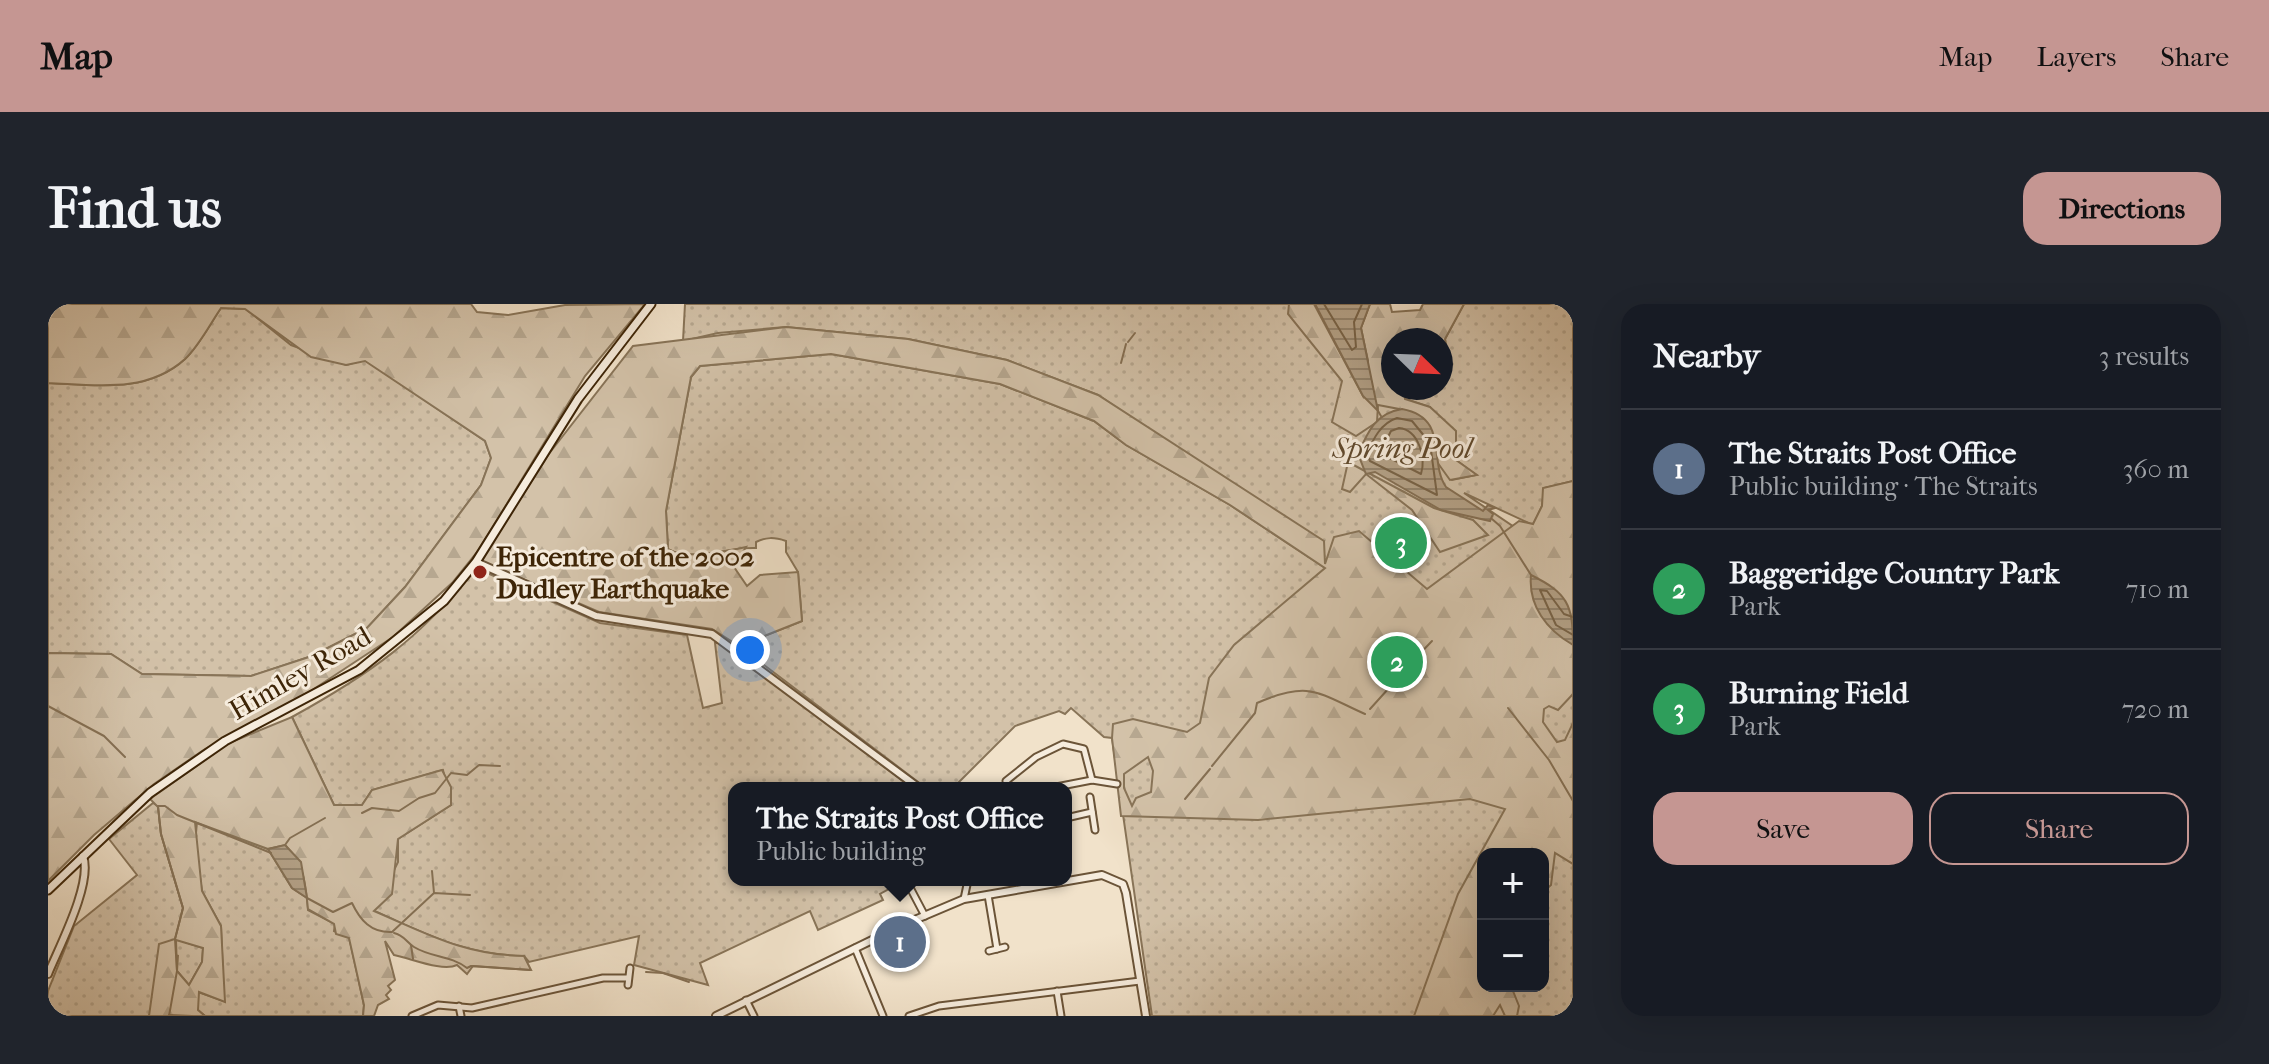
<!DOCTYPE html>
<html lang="en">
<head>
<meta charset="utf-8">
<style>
  body { margin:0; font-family:"IM FELL French Canon",serif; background:#20242c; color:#f1f3f6 }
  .controls { position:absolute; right:24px; bottom:24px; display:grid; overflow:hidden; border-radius:16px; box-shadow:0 8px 32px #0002 }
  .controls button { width:72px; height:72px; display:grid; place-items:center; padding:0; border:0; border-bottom:2px solid #363941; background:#171b24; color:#f1f3f6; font:40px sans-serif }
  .compass { position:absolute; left:1333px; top:24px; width:72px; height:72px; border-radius:50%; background:#171b24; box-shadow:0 8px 32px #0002; rotate:113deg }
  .you { position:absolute; left:702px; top:346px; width:28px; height:28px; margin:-20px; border:6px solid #fff; border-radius:50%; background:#1a73e8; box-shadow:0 0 0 12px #1a73e833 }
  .badge { display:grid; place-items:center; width:52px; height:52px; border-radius:50%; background:#c59692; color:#fff; font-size:26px; font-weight:700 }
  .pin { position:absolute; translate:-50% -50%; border:4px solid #fff; box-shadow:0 2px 8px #0006 }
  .popup { position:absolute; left:680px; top:478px; width:344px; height:104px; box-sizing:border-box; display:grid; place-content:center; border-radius:16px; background:#171b24; filter:drop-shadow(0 2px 6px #0005); font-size:26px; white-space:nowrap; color:#9ea1a6 }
  .popup b { font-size:30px; color:#f1f3f6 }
  .popup::after { content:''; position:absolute; left:50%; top:100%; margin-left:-16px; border:16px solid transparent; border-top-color:#171b24 }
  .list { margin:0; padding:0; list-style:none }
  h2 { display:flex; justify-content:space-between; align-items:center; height:104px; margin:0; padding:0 32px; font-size:34px }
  h2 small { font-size:26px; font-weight:400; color:#9ea1a6 }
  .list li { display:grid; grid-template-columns:52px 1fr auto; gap:24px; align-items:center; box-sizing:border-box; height:120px; padding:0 32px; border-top:2px solid #363941 }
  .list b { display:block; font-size:30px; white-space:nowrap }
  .list p { margin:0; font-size:26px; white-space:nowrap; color:#9ea1a6 }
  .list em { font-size:26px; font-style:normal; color:#9ea1a6 }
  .actions { display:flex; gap:16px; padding:24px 32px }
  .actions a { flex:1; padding:18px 0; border:2px solid #c59692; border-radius:24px; text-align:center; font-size:28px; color:#c59692 }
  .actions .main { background:#c59692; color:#111 }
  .map { position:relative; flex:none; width:1525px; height:712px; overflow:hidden; border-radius:24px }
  header { display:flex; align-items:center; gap:48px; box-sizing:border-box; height:112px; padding:0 40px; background:#c59692; color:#111 }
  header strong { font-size:38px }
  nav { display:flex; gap:44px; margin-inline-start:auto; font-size:28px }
  .intro { display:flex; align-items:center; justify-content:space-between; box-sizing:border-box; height:192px; padding:0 48px }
  h1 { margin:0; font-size:56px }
  .button { padding:20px 36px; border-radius:24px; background:#c59692; color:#111; font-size:28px; font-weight:700 }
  main { display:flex; gap:48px; padding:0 48px }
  aside { flex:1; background:#171b24; border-radius:24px; box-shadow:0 8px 32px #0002 }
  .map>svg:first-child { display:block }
  .grass { fill:url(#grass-dots); stroke:#887458; stroke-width:2; fill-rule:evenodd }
  .forest { fill:url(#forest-firs); stroke:#887458; stroke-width:2; fill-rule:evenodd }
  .water { fill:url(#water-rules); stroke:#857054; stroke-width:2 }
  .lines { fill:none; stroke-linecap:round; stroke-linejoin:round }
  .shore { stroke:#796448; stroke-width:2 }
  .stream { stroke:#857054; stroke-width:2 }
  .minor-casing { stroke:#6b5438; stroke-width:9 }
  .tertiary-casing { stroke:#6b5438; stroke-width:10 }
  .secondary-casing { stroke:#3e2507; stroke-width:11 }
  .minor { stroke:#f6ecdd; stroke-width:5 }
  .tertiary { stroke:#f6ecdd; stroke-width:6 }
  .secondary { stroke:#f6ecdd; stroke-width:7 }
  .poi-dot { fill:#8f2418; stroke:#f6ecdd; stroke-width:3 }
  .labels { text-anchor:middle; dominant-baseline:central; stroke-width:6; stroke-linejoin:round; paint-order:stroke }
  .poi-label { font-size:28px; font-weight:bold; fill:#3e2507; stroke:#f6ecdd; text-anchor:start }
  .street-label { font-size:28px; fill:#3e2507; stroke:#f6ecdd }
  .water-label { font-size:30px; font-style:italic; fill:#614a2e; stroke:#f6ecdd }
</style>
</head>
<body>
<header>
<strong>Map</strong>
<nav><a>Map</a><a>Layers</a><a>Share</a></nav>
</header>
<div class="intro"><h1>Find us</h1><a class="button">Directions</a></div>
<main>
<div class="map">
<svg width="1525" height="712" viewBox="0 0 1525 712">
  <defs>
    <pattern id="grass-dots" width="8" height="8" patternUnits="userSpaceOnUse" patternTransform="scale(2)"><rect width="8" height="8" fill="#d3c2a9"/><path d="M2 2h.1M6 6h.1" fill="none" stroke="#b6a790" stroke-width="1.8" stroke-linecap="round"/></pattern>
    <pattern id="forest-firs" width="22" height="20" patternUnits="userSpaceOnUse" patternTransform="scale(2)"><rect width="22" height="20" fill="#d3c2a9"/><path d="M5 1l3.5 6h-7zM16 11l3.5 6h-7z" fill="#b6a790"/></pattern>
    <pattern id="water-rules" width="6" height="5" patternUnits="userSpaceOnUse" patternTransform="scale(2)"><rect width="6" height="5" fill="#b4a288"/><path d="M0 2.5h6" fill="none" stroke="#94846d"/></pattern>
  </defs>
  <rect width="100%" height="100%" fill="#f1e2ca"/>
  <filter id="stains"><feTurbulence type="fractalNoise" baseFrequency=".0025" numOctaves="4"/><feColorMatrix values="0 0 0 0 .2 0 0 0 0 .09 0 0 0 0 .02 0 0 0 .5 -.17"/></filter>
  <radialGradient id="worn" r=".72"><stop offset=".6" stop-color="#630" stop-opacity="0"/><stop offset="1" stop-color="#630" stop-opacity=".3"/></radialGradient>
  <g class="grass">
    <path d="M637,0H1322L1334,89L1358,103L1404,176L1428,171L1408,156L1382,103L1357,95L1356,84H1393V66L1401,64L1397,35L1416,0H1525V177L1496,184L1494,202L1485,221L1416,189L1475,229L1525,304V712H1104L1064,434L1056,433L1023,404L1017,410L1011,407L967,422L905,484H878L691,342L754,317L750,268L738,248V237C726,233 718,233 708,238V244C681,242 645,259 620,245L618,207L643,73L652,62L783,50L952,80L1046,117L1078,141L1182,201L1277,264L1091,119L1050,91L959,56L860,35L738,23L670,29L635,37ZM1435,550H1495V682H1435Z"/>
    <path d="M173,4L198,5L243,41L298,61L317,56L437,137L443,154L433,181L357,283L319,324L264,352L203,372L94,370L63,350L0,349V79C47,81 99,90 137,55C151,42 162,20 173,4Z"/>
    <path d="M428,264L552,319L639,331L655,404L674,399L667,339H672L864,484H686V576H846L850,580L832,590L835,596L770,626L762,607L652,659L660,681L586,661L591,632L481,658L476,652C416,651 379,630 326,607L350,558V535L403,501L395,466L324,486L314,501H286L244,413C322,370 373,334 428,264Z"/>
    <polygon points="105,499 110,502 113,530 135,604 128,635 155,644 154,658 141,681 129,667 130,651 101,712 0,712 0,687 26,622 89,571 61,535"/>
    <polygon points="149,518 220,545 244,584 259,594 260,606 287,620 286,627 301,633 316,701 315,712 157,712 150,706 150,688 176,697 173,622 154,587 147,540"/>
  </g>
  <g class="forest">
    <path d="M0,0H423L429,8L460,11L517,1L597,0L537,72L430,247L405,278L345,333L246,398L157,445L106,480L46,531L0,577V349L63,350L94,370L203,372L264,352L319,324L357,283L433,181L443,154L437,137L317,57L298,61L263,53L197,5L173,4C162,20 151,42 137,55C98,90 47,81 0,79Z"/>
    <polygon points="1241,0 1266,0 1315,92 1320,57 1313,24 1322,0 1342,0 1344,8 1372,6 1375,0 1416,0 1397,35 1401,64 1393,66 1393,36 1345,36 1345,84 1356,84 1357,95 1382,103 1408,127 1408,156 1429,171 1402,176 1351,105 1330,101 1329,118 1308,132 1284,118 1294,77 1240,10"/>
    <path d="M738,23L860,35L959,56L1050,91L1276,237L1277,260L1286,233L1311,227L1379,285L1471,217L1485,220L1494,202L1495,184L1525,177V390L1510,406L1501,402L1496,405L1495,418L1509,438L1517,436L1525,419V560L1507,549L1503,581L1495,588V550H1435V682H1463L1471,702L1469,712H1457L1452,701L1445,712H1366L1410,590L1457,505L1422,495L1210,516L1073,512L1064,434L1065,420L1085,415L1139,428L1152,419L1161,374L1186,341L1277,264L1182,201L1078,141L1046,117L952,80L783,50L652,62L643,73L618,207L620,245C639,256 677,248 698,243L686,263L699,282L712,271L750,268L754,317L691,342L664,325L551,308L433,257L500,151L585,42ZM1100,453L1105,467L1103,488L1088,494L1084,502L1076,484V470Z"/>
    <polygon points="1300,158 1386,204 1425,216 1440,231 1392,248 1364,206 1318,170 1302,188 1294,185"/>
    <path d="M244,413L286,501H314L324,486L394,466L403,483V501L350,535L344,590L326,607C380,630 416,651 476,652L483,666L425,662L419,670L409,661C395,668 365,655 346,651L337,637L347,676L340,682L343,686L338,691L341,695L330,701L326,712H315L316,701L301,634L288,630L286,620L260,605C257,578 257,562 237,541L220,545L147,518L154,587L173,622L177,698L151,688L150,706L157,712H101L111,640L127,635L135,604L113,530L110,503L102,495L181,439ZM128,636L155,644L154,658L141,681L129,667Z"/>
  </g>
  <g class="water">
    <polygon points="1267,0 1322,0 1313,24 1330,107 1315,92"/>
    <path d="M1354,105C1402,114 1380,157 1398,183L1435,207L1440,201L1447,204L1440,206L1445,210L1442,217L1393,206L1327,168L1318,170L1310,150C1320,127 1328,109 1354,105Z"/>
    <path d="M1483,271C1519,289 1525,300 1525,341C1499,326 1480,302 1483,271Z"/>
    <polygon points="237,541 253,558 259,594 244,584 220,545"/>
  </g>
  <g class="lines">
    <g class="shore">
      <polyline points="1276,0 1304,46 1308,43 1306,18 1314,0"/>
      <path d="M1349,114L1364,117L1382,139L1389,191L1322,157L1319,150C1325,135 1333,119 1349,114Z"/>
      <path d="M1351,124C1371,126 1378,154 1373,170L1332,149L1343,127Z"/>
      <polyline points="1525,313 1516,310 1499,287 1492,286 1508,321 1525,331"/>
    </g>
    <g class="stream">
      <polyline points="1080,38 1087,29"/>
      <polyline points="1073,59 1078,40"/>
      <polyline points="1330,107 1333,112"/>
      <polyline points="1444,215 1452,222 1483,271"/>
      <polyline points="1362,360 1384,337"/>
      <polyline points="0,402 56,432 77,453"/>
      <polyline points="1460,404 1501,456 1525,497"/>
      <polyline points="1322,405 1360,363"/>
      <path d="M1164,462L1207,409L1209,399C1262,376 1270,389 1317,410"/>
      <polyline points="1137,495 1162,465"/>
      <polyline points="314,509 324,504 351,507 371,494 387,489 403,469 419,471 431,461 452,462"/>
      <polyline points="237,541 242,534 277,514"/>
      <polyline points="384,567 386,589"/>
      <path d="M259,594L285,608L304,599C312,616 323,629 344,628L386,589L422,591"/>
      <path d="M346,629C356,631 358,638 366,643C384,654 402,651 419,664L423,662L482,666"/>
      <polyline points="363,641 365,655"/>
      <polyline points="598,668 615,669 641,678"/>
      <polyline points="121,711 144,712"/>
      <polyline points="121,712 129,667 127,635 135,604 113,530 110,502 117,502 129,511 223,549"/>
    </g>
    <g class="minor-casing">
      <g id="minor">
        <polyline points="958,477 988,453 1015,440 1036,445 1044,476"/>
        <polyline points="1003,484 1044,476 1069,480"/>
        <polyline points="1042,493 1047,526"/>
        <polyline points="1018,514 1044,508"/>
        <polyline points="858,576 877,612"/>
        <polyline points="940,591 949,645"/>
        <polyline points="916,595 920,576"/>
        <polyline points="807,644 835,712"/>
        <polyline points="941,647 957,643"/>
        <polyline points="580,681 582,664"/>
        <polyline points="1009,687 1013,712"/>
        <polyline points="698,696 706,712"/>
        <polyline points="411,702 413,712"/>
        <polyline points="364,712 390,701 424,704 555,674 580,674"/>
        <polyline points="861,712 891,702 1092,677"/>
      </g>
    </g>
    <g class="tertiary-casing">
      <g id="tertiary">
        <polyline points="428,258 548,312 664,330 871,484"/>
        <path d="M0,670C11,643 45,579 35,552"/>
        <polyline points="668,712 857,620 916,595 1054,571 1075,580 1078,589 1098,712"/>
      </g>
    </g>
    <g class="secondary-casing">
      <polyline id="secondary" points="0,586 102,489 177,437 311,366 396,297 428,258 530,95 603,0"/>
    </g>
    <use href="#minor" class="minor"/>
    <use href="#tertiary" class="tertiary"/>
    <use href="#secondary" class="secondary"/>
  </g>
  <circle class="poi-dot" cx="432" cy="268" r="8"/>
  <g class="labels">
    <g class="poi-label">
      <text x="448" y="252">Epicentre of the 2002<tspan x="448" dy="32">Dudley Earthquake</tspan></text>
    </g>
    <g class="street-label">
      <text transform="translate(252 369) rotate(-30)">Himley Road</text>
    </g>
    <g class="water-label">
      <text x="1354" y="144">Spring Pool</text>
    </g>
  </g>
  <rect width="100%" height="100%" filter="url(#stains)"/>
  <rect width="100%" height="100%" fill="url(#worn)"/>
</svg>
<div class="controls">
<button>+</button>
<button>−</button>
</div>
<svg class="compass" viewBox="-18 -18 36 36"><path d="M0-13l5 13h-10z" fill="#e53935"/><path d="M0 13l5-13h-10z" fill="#9ea1a6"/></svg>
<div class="you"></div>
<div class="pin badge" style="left:852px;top:638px;background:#5c6f8a">1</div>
<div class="popup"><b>The Straits Post Office</b>Public building</div>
<div class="pin badge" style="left:1349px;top:358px;background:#2e9e5b">2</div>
<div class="pin badge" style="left:1353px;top:239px;background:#2e9e5b">3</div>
</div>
<aside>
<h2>Nearby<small>3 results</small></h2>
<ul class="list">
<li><span class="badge" style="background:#5c6f8a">1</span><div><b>The Straits Post Office</b><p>Public building · The Straits</p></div><em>360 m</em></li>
<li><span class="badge" style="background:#2e9e5b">2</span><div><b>Baggeridge Country Park</b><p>Park</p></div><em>710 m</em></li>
<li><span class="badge" style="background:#2e9e5b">3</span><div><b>Burning Field</b><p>Park</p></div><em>720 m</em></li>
</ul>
<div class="actions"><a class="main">Save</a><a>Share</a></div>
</aside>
</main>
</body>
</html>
